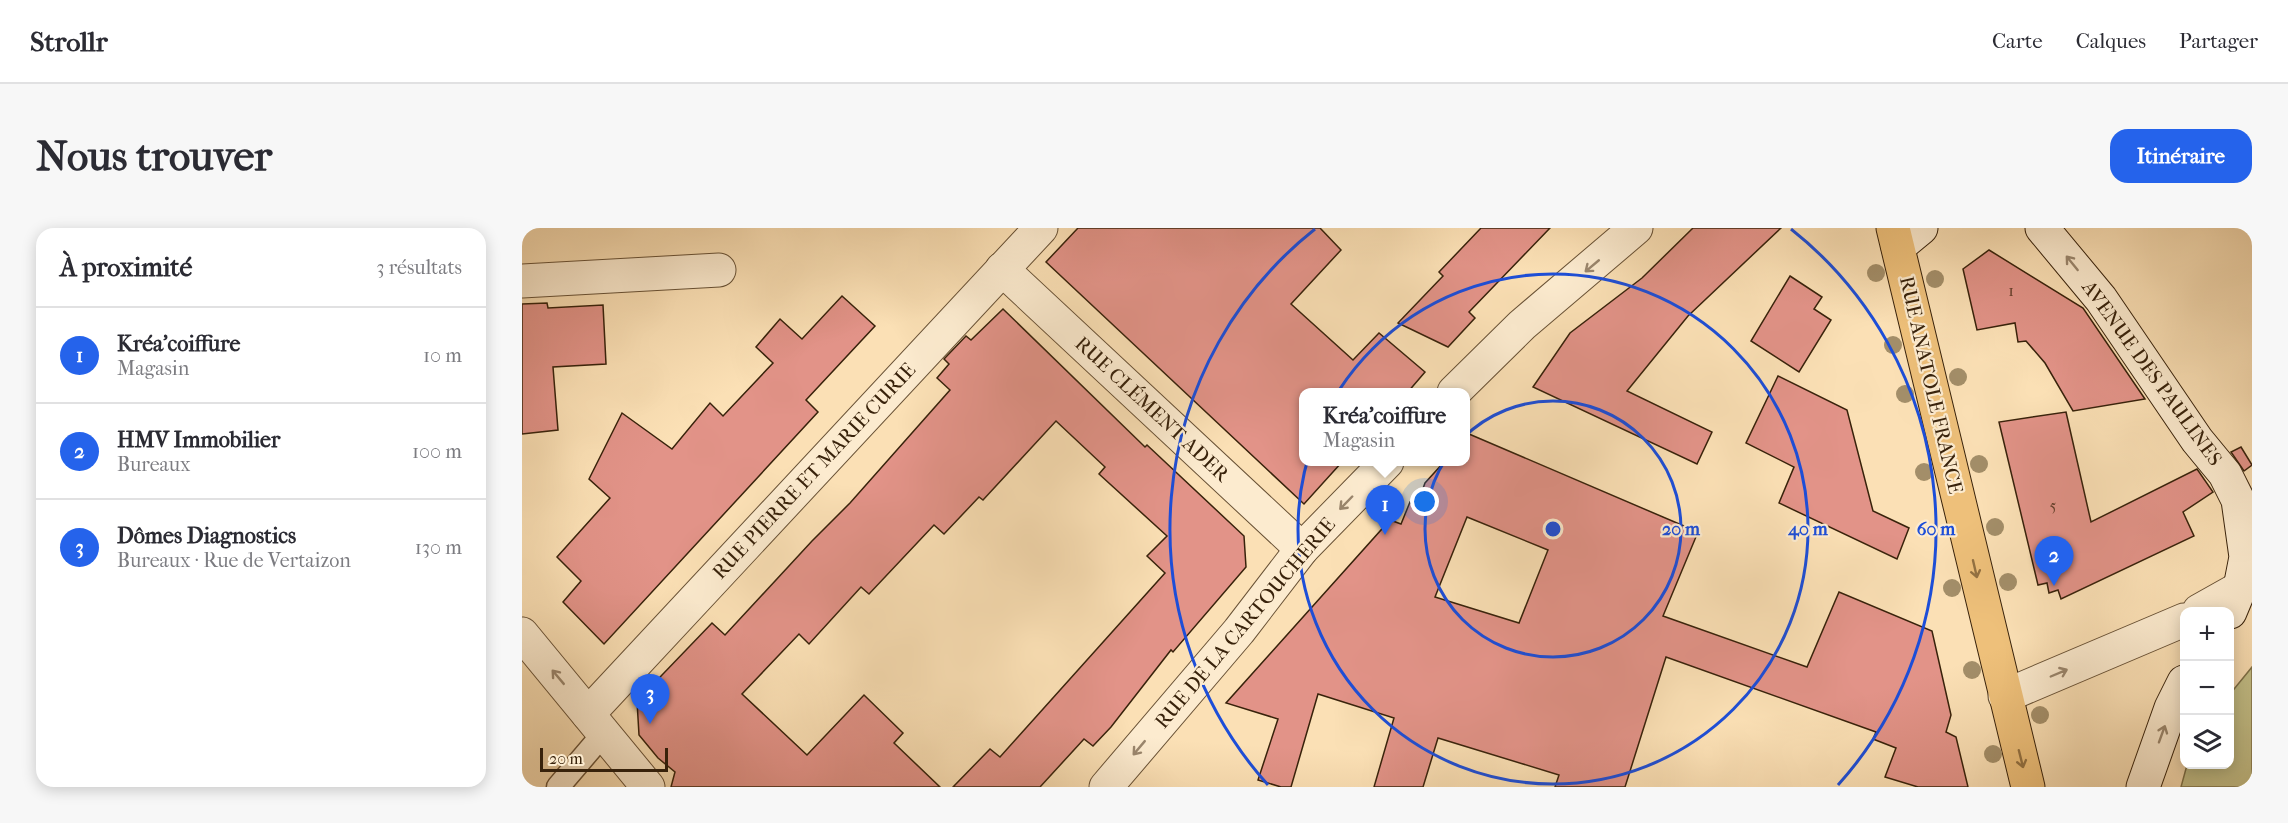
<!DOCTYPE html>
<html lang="fr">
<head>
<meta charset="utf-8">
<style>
  body { margin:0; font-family:"IM FELL French Canon",serif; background:#f7f7f7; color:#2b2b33 }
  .controls { position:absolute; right:18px; bottom:18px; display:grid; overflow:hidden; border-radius:12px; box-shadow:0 3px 15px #0003 }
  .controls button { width:54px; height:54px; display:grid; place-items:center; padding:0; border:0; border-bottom:2px solid #e1e1e2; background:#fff; color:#2b2b33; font:30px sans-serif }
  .scale { position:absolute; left:18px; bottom:15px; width:128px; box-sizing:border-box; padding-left:6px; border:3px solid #38220b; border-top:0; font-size:16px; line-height:21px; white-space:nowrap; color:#38220b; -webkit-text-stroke:4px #fcebcf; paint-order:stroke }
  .you { position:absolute; left:903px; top:274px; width:21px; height:21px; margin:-15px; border:4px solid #fff; border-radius:50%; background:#1a73e8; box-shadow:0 0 0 9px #1a73e833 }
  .badge { display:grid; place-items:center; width:39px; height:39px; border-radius:50%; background:#2563eb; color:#fff; font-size:20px; font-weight:700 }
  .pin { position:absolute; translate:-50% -50px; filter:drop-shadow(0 2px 3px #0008) }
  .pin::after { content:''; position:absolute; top:32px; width:21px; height:18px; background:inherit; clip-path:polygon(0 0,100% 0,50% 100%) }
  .popup { position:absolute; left:777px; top:160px; width:171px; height:78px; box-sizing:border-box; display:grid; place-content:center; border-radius:12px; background:#fff; filter:drop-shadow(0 2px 4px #0005); font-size:20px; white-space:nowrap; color:#7c7c81 }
  .popup b { font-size:22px; color:#2b2b33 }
  .popup::after { content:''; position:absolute; left:50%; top:100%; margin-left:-12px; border:12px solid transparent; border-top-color:#fff }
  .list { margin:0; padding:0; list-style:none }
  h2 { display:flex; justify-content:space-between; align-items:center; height:78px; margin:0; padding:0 24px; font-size:26px }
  h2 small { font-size:20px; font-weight:400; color:#7c7c81 }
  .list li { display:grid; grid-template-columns:39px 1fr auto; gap:18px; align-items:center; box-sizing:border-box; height:96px; padding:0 24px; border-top:2px solid #e1e1e2 }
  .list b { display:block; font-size:22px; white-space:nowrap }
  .list p { margin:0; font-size:20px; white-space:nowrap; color:#7c7c81 }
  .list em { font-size:20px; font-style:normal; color:#7c7c81 }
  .icon { flex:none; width:33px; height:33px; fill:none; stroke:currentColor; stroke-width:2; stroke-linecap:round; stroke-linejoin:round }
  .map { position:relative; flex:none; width:1730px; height:559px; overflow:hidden; border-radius:18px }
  header { display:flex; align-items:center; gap:36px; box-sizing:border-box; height:84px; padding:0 30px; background:#fff; border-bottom:2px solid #e1e1e2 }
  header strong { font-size:28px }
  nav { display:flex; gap:33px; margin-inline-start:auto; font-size:21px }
  .intro { display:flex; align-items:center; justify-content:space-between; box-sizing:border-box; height:144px; padding:0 36px }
  h1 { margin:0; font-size:42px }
  .button { padding:15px 27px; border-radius:18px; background:#2563eb; color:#fff; font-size:21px; font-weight:700 }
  main { display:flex; gap:36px; padding:0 36px }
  aside { flex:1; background:#fff; border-radius:18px; box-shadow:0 3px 15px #0003 }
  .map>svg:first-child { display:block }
  .green { fill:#c4c18a; stroke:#7e724a; stroke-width:1.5 }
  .building { fill:#e29388; stroke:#38220b; stroke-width:1.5; fill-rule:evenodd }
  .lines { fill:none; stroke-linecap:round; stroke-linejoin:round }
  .lane-casing { stroke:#695236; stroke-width:25 }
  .street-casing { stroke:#695236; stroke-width:35 }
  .secondary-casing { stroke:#38220b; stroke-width:35 }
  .primary-casing { stroke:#38220b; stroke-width:35 }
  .lane { stroke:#fcebcf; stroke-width:22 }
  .street { stroke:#fcebcf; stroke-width:33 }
  .secondary { stroke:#fcebcf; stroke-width:33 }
  .primary { stroke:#eec07a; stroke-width:33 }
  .tree { fill:#a38e69 }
  .oneway { stroke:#9a866d }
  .oneway2 { stroke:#937142 }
  .ring { fill:none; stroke:#1d4ed8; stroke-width:3 }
  .labels { text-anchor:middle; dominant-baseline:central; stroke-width:4.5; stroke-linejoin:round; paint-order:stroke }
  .number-label { font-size:16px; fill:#623e2a }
  .street-label { font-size:20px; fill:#38220b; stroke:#fcebcf }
  .centre { fill:#1d4ed8; stroke:#fcebcf; stroke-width:3 }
  .ring-label { font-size:18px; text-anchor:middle; font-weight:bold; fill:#1d4ed8; stroke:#fcebcf; stroke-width:4.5; stroke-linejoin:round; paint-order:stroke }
</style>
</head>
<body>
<header>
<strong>Strollr</strong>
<nav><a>Carte</a><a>Calques</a><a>Partager</a></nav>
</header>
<div class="intro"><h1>Nous trouver</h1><a class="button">Itinéraire</a></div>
<main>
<aside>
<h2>À proximité<small>3 résultats</small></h2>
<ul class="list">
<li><span class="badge">1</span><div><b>Kréa'coiffure</b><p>Magasin</p></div><em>10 m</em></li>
<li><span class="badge">2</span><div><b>HMV Immobilier</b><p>Bureaux</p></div><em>100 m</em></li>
<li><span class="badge">3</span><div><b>Dômes Diagnostics</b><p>Bureaux · Rue de Vertaizon</p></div><em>130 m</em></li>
</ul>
</aside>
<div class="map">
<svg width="1730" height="559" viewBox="0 0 1730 559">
  <rect width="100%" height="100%" fill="#fbe0b5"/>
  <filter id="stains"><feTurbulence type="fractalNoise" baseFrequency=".00333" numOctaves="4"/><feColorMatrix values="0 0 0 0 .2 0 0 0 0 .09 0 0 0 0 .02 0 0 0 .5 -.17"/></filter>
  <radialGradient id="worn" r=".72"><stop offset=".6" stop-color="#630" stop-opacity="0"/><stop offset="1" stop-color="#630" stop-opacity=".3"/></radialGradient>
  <polygon class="green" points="1730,439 1730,559 1659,559 1665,537 1708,536 1708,466"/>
  <g class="building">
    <polygon points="556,0 798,0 819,22 769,76 831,132 857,105 903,144 885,165 782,165 782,234 820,234 782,276 524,34"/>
    <polygon points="959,0 1028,0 947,84 953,90 926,119 876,95 921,48 917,44"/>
    <polygon points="1171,0 1259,0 1166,88 1105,163 1190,204 1175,236 1011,159 1048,105 1120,50"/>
    <polygon points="1467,22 1561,80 1623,171 1551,183 1523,135 1504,113 1496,114 1493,95 1455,102 1441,41"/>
    <polygon points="1268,48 1300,69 1292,81 1309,92 1277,144 1229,113"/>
    <polygon points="320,68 353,98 284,172 296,184 82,416 41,374 59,353 35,329 88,270 67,251 100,185 150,221 188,175 201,188 251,135 234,119 258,91 280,111"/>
    <polygon points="25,75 26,80 81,77 84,136 31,139 36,202 0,206 0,76"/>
    <polygon points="481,81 623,219 625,217 722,308 724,339 651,424 649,422 589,499 571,518 562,511 518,559 431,559 468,521 478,529 643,345 625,328 645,308 577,246 583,239 534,193 461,272 457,269 422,306 412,297 347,366 339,359 287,416 277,406 220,466 285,527 342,467 381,505 372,515 418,559 149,559 153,544 136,530 117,507 115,473 190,395 203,407 290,313 328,275 428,162 415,150 427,136 422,131 444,108 449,112"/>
    <polygon points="1256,148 1325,182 1351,283 1387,300 1375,331 1257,275 1272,239 1224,215"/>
    <polygon points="1544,184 1569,294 1675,241 1691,264 1661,284 1672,308 1539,371 1536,362 1527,365 1525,355 1516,357 1477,194"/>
    <path d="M947,206L1176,304L1141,388L1285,439L1317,364L1410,403L1429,487L1424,504L1434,509L1446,559H1396L1363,549L1374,520L1351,511L1354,504L1144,429L1103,559H1033L1037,547L916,510L901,559H852L872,490L796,466L769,559H759L736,552L756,491L704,475L868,292L879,296L888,274L895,277L903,255L922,234H944V209ZM945,289L1026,322L997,395L913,369Z"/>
    <polygon points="1719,219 1730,237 1722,243 1709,224"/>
  </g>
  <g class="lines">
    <g class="lane-casing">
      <polyline id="lane" points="36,559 82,505"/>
    </g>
    <g class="street-casing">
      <g id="street">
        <polyline points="480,41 780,321"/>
        <polyline points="0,53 197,42"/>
        <polyline points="932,164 1000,97 1114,0"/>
        <polyline points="1677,383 1718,360"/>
        <polyline points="0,406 126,559"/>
        <polyline points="1483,468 1662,392"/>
        <polyline points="66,486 519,0"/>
        <polyline points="584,559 717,403 780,321 865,234"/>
      </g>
    </g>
    <g class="secondary-casing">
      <g id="secondary">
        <polyline points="1520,0 1579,71 1675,212 1703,246 1716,272 1724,329 1718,360 1708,384"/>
        <polyline points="1376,19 1399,0"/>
        <polyline points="1621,559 1649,480 1662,454"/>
      </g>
    </g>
    <g class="primary-casing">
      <polyline id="primary" points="1371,0 1506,559"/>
    </g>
    <use href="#lane" class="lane"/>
    <use href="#street" class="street"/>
    <use href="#secondary" class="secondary"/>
    <use href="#primary" class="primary"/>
  </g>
  <g class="tree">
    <circle cx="1354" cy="45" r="9"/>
    <circle cx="1413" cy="51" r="9"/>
    <circle cx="1371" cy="117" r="9"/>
    <circle cx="1436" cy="149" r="9"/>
    <circle cx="1383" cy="166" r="9"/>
    <circle cx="1457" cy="236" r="9"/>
    <circle cx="1402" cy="244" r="9"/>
    <circle cx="1473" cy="299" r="9"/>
    <circle cx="1486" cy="354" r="9"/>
    <circle cx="1430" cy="360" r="9"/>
    <circle cx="1450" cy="442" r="9"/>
    <circle cx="1518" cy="487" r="9"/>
    <circle cx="1471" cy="526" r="9"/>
  </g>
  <defs><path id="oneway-shaft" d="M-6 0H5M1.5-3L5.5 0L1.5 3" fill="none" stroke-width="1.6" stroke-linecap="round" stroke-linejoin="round" transform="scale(1.5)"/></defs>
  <g class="oneway">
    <use href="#oneway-shaft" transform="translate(1550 35) rotate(-129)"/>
    <use href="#oneway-shaft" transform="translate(1070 38) rotate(140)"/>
    <use href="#oneway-shaft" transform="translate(824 275) rotate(134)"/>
    <use href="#oneway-shaft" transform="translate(1537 445) rotate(-23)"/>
    <use href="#oneway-shaft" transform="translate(36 449) rotate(-130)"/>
    <use href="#oneway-shaft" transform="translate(1640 506) rotate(-70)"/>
    <use href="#oneway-shaft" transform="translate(617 520) rotate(130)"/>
  </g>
  <g class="oneway2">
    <use href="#oneway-shaft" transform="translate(1453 341) rotate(77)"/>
    <use href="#oneway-shaft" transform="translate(1499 531) rotate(76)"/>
  </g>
  <g class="ring">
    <circle cx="1031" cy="301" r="128"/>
    <circle cx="1031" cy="301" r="255"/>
    <path d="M746 557A383 383 0 0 1 793 1M1269 1A383 383 0 0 1 1316 557"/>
  </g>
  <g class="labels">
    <g class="number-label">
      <text x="1489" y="62">1</text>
      <text x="1531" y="277">5</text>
    </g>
    <g class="street-label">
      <text transform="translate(1630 145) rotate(54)">AVENUE DES PAULINES</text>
      <text transform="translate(1409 157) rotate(77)">RUE ANATOLE FRANCE</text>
      <text transform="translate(630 181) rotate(43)">RUE CLÉMENT ADER</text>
      <text transform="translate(292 243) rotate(-47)">RUE PIERRE ET MARIE CURIE</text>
      <text transform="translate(723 395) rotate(-50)">RUE DE LA CARTOUCHERIE</text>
    </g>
  </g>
  <circle cx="1031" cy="301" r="9" class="centre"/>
  <g class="ring-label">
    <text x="1159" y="307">20 m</text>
    <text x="1286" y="307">40 m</text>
    <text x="1414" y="307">60 m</text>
  </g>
  <rect width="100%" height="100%" filter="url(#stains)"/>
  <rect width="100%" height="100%" fill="url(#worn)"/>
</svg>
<div class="controls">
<button>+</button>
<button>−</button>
<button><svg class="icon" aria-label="layers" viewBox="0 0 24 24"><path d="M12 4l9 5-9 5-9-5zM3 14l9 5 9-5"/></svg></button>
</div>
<div class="scale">20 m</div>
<div class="you"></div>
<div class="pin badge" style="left:863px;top:307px">1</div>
<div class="popup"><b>Kréa'coiffure</b>Magasin</div>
<div class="pin badge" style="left:1532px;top:358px">2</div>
<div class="pin badge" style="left:128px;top:496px">3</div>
</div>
</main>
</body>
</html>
